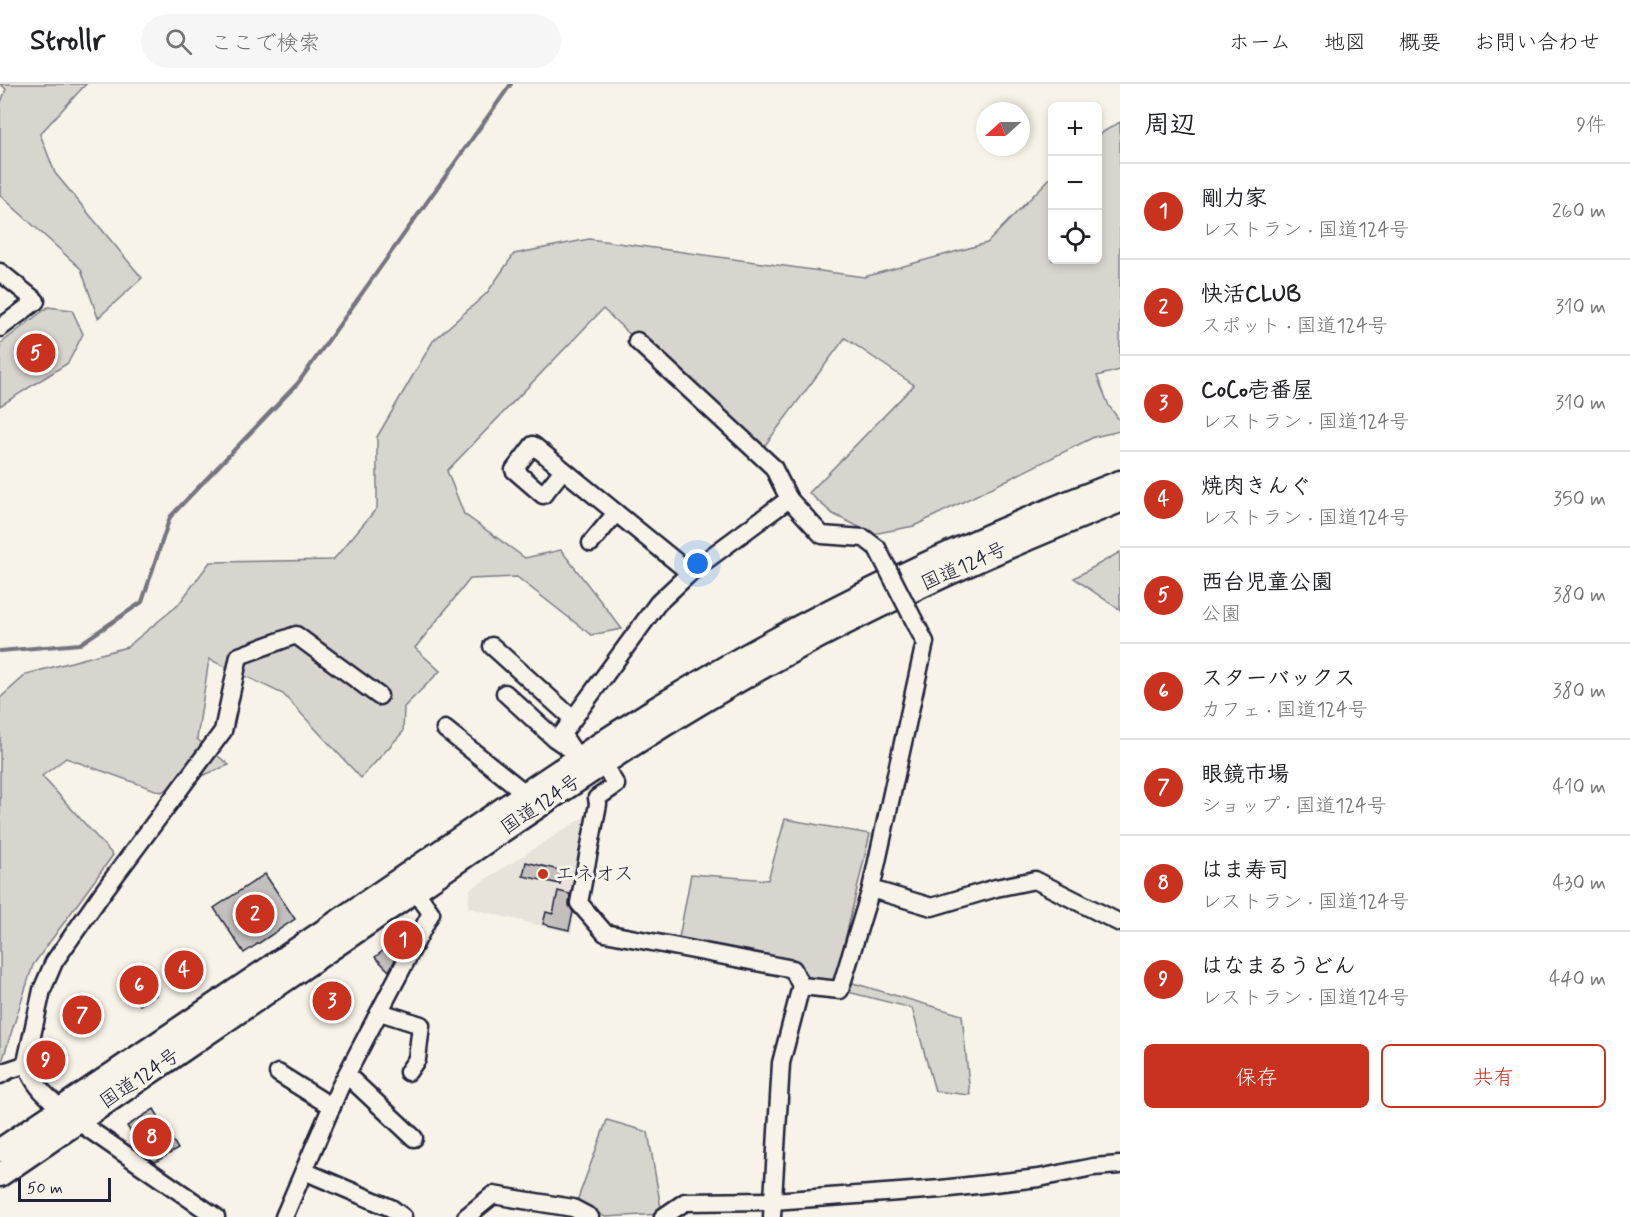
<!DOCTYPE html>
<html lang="ja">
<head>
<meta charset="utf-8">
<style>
  body { margin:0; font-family:Mynerve,"Klee One",sans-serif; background:#f6f6f6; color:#202124 }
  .controls { position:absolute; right:18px; top:18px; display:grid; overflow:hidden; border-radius:9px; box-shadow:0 3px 9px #0003 }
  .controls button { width:54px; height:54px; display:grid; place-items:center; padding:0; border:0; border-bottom:2px solid #e0e0e0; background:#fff; color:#202124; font:30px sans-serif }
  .compass { position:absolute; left:976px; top:18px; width:54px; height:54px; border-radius:50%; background:#fff; box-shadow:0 3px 9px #0003; rotate:249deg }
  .scale { position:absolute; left:18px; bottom:15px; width:93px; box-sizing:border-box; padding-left:6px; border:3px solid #22223b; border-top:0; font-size:16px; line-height:21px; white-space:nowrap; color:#22223b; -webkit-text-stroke:4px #f7f3e8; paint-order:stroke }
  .you { position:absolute; left:698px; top:480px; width:21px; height:21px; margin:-15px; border:4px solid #fff; border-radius:50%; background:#1a73e8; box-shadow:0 0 0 9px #1a73e833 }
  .badge { display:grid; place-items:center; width:39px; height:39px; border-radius:50%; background:#c8321e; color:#fff; font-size:20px; font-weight:700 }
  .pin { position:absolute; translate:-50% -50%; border:3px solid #fff; box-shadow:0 2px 6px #0006 }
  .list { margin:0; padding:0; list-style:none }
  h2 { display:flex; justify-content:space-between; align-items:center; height:78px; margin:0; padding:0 24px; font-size:26px }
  h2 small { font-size:20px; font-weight:400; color:#757577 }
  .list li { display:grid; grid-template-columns:39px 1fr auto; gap:18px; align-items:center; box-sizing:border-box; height:96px; padding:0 24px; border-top:2px solid #e0e0e0 }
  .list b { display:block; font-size:22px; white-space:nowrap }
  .list p { margin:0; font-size:20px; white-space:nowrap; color:#757577 }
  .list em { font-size:20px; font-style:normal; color:#757577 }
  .actions { display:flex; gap:12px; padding:18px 24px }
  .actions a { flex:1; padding:14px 0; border:2px solid #c8321e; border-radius:9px; text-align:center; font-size:21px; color:#c8321e }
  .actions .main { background:#c8321e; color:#fff }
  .icon { flex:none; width:33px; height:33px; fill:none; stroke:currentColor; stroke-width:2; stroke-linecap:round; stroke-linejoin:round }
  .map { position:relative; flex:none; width:1120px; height:1133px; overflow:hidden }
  header { display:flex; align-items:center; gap:36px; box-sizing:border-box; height:84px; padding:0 30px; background:#fff; border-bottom:2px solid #e0e0e0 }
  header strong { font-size:28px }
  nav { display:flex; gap:33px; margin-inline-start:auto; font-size:21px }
  .search { width:420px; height:54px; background:#f6f6f6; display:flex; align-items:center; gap:15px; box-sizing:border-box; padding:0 21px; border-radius:33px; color:#757577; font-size:22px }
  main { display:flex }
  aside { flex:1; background:#fff }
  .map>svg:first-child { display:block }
  .built { fill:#e7e3db }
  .green { fill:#d8d5cf; stroke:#7d7c85; stroke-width:1.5 }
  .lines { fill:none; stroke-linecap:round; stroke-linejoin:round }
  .stream { stroke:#76747f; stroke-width:4 }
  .building { fill:#c2bfbd; stroke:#22223b; stroke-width:1.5 }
  .minor-casing { stroke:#22223b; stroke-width:21 }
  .highway-casing { stroke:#22223b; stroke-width:27 }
  .minor { stroke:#f7f3e8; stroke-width:16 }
  .highway { stroke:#f7f3e8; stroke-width:22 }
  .minor-bridge-casing { stroke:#22223b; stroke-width:21; stroke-linecap:butt }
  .minor-bridge { stroke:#f7f3e8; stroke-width:16 }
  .poi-dot { fill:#c8321e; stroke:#f7f3e8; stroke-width:2 }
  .labels { text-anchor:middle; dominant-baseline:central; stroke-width:6; stroke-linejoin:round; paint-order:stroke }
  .street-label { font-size:20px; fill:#22223b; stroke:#f7f3e8 }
  .poi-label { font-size:20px; fill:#22223b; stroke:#f7f3e8; text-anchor:start }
</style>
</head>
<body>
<header>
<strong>Strollr</strong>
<div class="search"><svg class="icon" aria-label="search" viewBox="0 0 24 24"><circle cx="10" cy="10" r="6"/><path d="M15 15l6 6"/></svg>ここで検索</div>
<nav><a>ホーム</a><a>地図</a><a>概要</a><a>お問い合わせ</a></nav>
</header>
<main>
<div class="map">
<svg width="1120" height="1133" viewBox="0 0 1120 1133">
  <rect width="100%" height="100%" fill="#f7f3e8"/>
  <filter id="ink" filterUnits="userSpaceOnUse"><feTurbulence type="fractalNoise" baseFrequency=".0167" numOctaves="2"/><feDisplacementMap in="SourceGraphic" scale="12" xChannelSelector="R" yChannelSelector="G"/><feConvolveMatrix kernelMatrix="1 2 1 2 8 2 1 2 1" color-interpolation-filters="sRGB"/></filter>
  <g filter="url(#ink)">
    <polygon class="built" points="595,726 571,849 468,824 470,805"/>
    <g class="green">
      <polygon points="0,0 86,0 40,50 55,89 142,194 98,234 81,185 0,111 0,21 6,5"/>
      <polygon points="1120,38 1120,286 1097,292 1109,322 1120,337 1120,347 1094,353 914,442 873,450 833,430 809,409 914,301 845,254 763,364 637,257 603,225 447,387 464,430 525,474 561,466 622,545 591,551 517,493 470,495 415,564 440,587 404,623 403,648 361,694 283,610 209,575 197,655 229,681 161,708 66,674 42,692 113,771 33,881 0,984 0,614 27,590 127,563 178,521 210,478 333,476 377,424 377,353 433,257 487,209 514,170 589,155 864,193 987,159 1052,92 1052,176 1098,176 1098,51"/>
      <polygon points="48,223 72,226 83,250 68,279 0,322 0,260"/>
      <polygon points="1120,468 1120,526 1074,494"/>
      <polygon points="785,735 870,750 836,894 962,931 970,1011 935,1007 912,924 820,901 803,888 679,854 691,790 768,796"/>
      <polygon points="607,1036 648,1048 662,1130 605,1133 577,1117"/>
    </g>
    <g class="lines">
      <polyline class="stream" points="0,567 80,560 142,518 170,433 298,299 511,0"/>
    </g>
    <g class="building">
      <polygon points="526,778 563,787 560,800 523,792"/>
      <polygon points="265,790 295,835 244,869 214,824"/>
      <polygon points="558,807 570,810 569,821 573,828 569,846 543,840 546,828 553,830"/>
      <polygon points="411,845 389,887 375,873"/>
      <polygon points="183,865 203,894 185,907 165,877"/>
      <polygon points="137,881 156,911 140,921 121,891"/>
      <polygon points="324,905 346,916 339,928 318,917"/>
      <polygon points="89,914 101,934 75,949 63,929"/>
      <polygon points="48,963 58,979 44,988 38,974 39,969"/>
      <polygon points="154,1025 178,1065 155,1078 144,1070 127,1042"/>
    </g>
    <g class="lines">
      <g class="minor-casing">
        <g id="minor">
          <polyline points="0,188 36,217 0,244"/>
          <polyline points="563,386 543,411 514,386 533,361 690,489"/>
          <polyline points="789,415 822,451 864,454 877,464"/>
          <polyline points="591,459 616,429"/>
          <polyline points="492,562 573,635"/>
          <polyline points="505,609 554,654 567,663"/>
          <polyline points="445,645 525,709"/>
          <polyline points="603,680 616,701 597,714 598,720 579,819 605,849 793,885 801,902"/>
          <polyline points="583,682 562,650 658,519 693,486 789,415 773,383 637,257"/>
          <polyline points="871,805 932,823 996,804 1035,796 1120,839"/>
          <polyline points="380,928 421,941 417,975 408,988"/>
          <polyline points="278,989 332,1023"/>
          <polyline points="0,991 9,986 27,980"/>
          <polyline points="347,991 414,1054"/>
          <polyline points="304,1087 391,1124 403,1133"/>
          <path d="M216,1133L77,1037C58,1022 27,1001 27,974L42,906L54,878L103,808L223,647L239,572L296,551L379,612"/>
          <polyline points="284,1133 340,1003 431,829 410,799"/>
          <polyline points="466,1133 493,1111 573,1124 590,1133"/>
          <polyline points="663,1133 685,1118 773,1117 941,1105 1039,1094 1093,1083 1120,1081"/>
          <polyline points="772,1133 781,979 801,902 840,906 871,805 925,558"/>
        </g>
      </g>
      <g class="highway-casing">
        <g id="highway">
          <path d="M0,1066C114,988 229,912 343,834C448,763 552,689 660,622C806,533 961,459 1120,398"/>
          <path d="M0,1091C123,1006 247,923 370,838C494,752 618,665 750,590C869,523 993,467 1120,417"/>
        </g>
      </g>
      <use href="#minor" class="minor"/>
      <use href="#highway" class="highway"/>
      <g class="minor-bridge-casing">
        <polyline id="minor-bridge" points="877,464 925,558"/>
      </g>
      <use href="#minor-bridge" class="minor-bridge"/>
    </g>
  </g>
  <circle class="poi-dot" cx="543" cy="790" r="6"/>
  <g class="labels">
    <g class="street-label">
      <text transform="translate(964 483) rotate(-24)">国道124号</text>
      <text transform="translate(541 721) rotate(-34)">国道124号</text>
      <text transform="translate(140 995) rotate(-34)">国道124号</text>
    </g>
    <g class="poi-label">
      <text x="555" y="790">エネオス</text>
    </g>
  </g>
</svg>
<div class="controls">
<button>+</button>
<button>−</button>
<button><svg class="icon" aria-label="locate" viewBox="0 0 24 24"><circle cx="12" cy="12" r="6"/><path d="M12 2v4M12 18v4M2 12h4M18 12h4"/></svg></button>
</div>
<svg class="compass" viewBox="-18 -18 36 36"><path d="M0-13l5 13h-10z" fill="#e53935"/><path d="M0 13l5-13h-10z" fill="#757577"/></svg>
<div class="scale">50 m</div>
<div class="you"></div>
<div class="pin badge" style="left:403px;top:856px">1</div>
<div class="pin badge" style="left:255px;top:830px">2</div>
<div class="pin badge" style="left:332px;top:917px">3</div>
<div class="pin badge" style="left:184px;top:886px">4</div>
<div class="pin badge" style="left:36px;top:269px">5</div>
<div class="pin badge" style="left:139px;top:901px">6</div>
<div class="pin badge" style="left:82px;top:931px">7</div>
<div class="pin badge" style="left:152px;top:1053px">8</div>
<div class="pin badge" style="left:46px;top:976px">9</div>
</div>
<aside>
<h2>周辺<small>9件</small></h2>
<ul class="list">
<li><span class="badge">1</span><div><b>剛力家</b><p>レストラン · 国道124号</p></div><em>260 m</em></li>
<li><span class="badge">2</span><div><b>快活CLUB</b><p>スポット · 国道124号</p></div><em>310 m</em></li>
<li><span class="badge">3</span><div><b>CoCo壱番屋</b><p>レストラン · 国道124号</p></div><em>310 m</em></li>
<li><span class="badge">4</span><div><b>焼肉きんぐ</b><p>レストラン · 国道124号</p></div><em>350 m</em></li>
<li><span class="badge">5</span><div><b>西台児童公園</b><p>公園</p></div><em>380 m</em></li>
<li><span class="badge">6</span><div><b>スターバックス</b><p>カフェ · 国道124号</p></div><em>380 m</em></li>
<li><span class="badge">7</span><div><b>眼鏡市場</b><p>ショップ · 国道124号</p></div><em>410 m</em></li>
<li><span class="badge">8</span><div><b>はま寿司</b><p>レストラン · 国道124号</p></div><em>430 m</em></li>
<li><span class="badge">9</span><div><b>はなまるうどん</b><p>レストラン · 国道124号</p></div><em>440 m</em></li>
</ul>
<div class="actions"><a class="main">保存</a><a>共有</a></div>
</aside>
</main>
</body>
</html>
